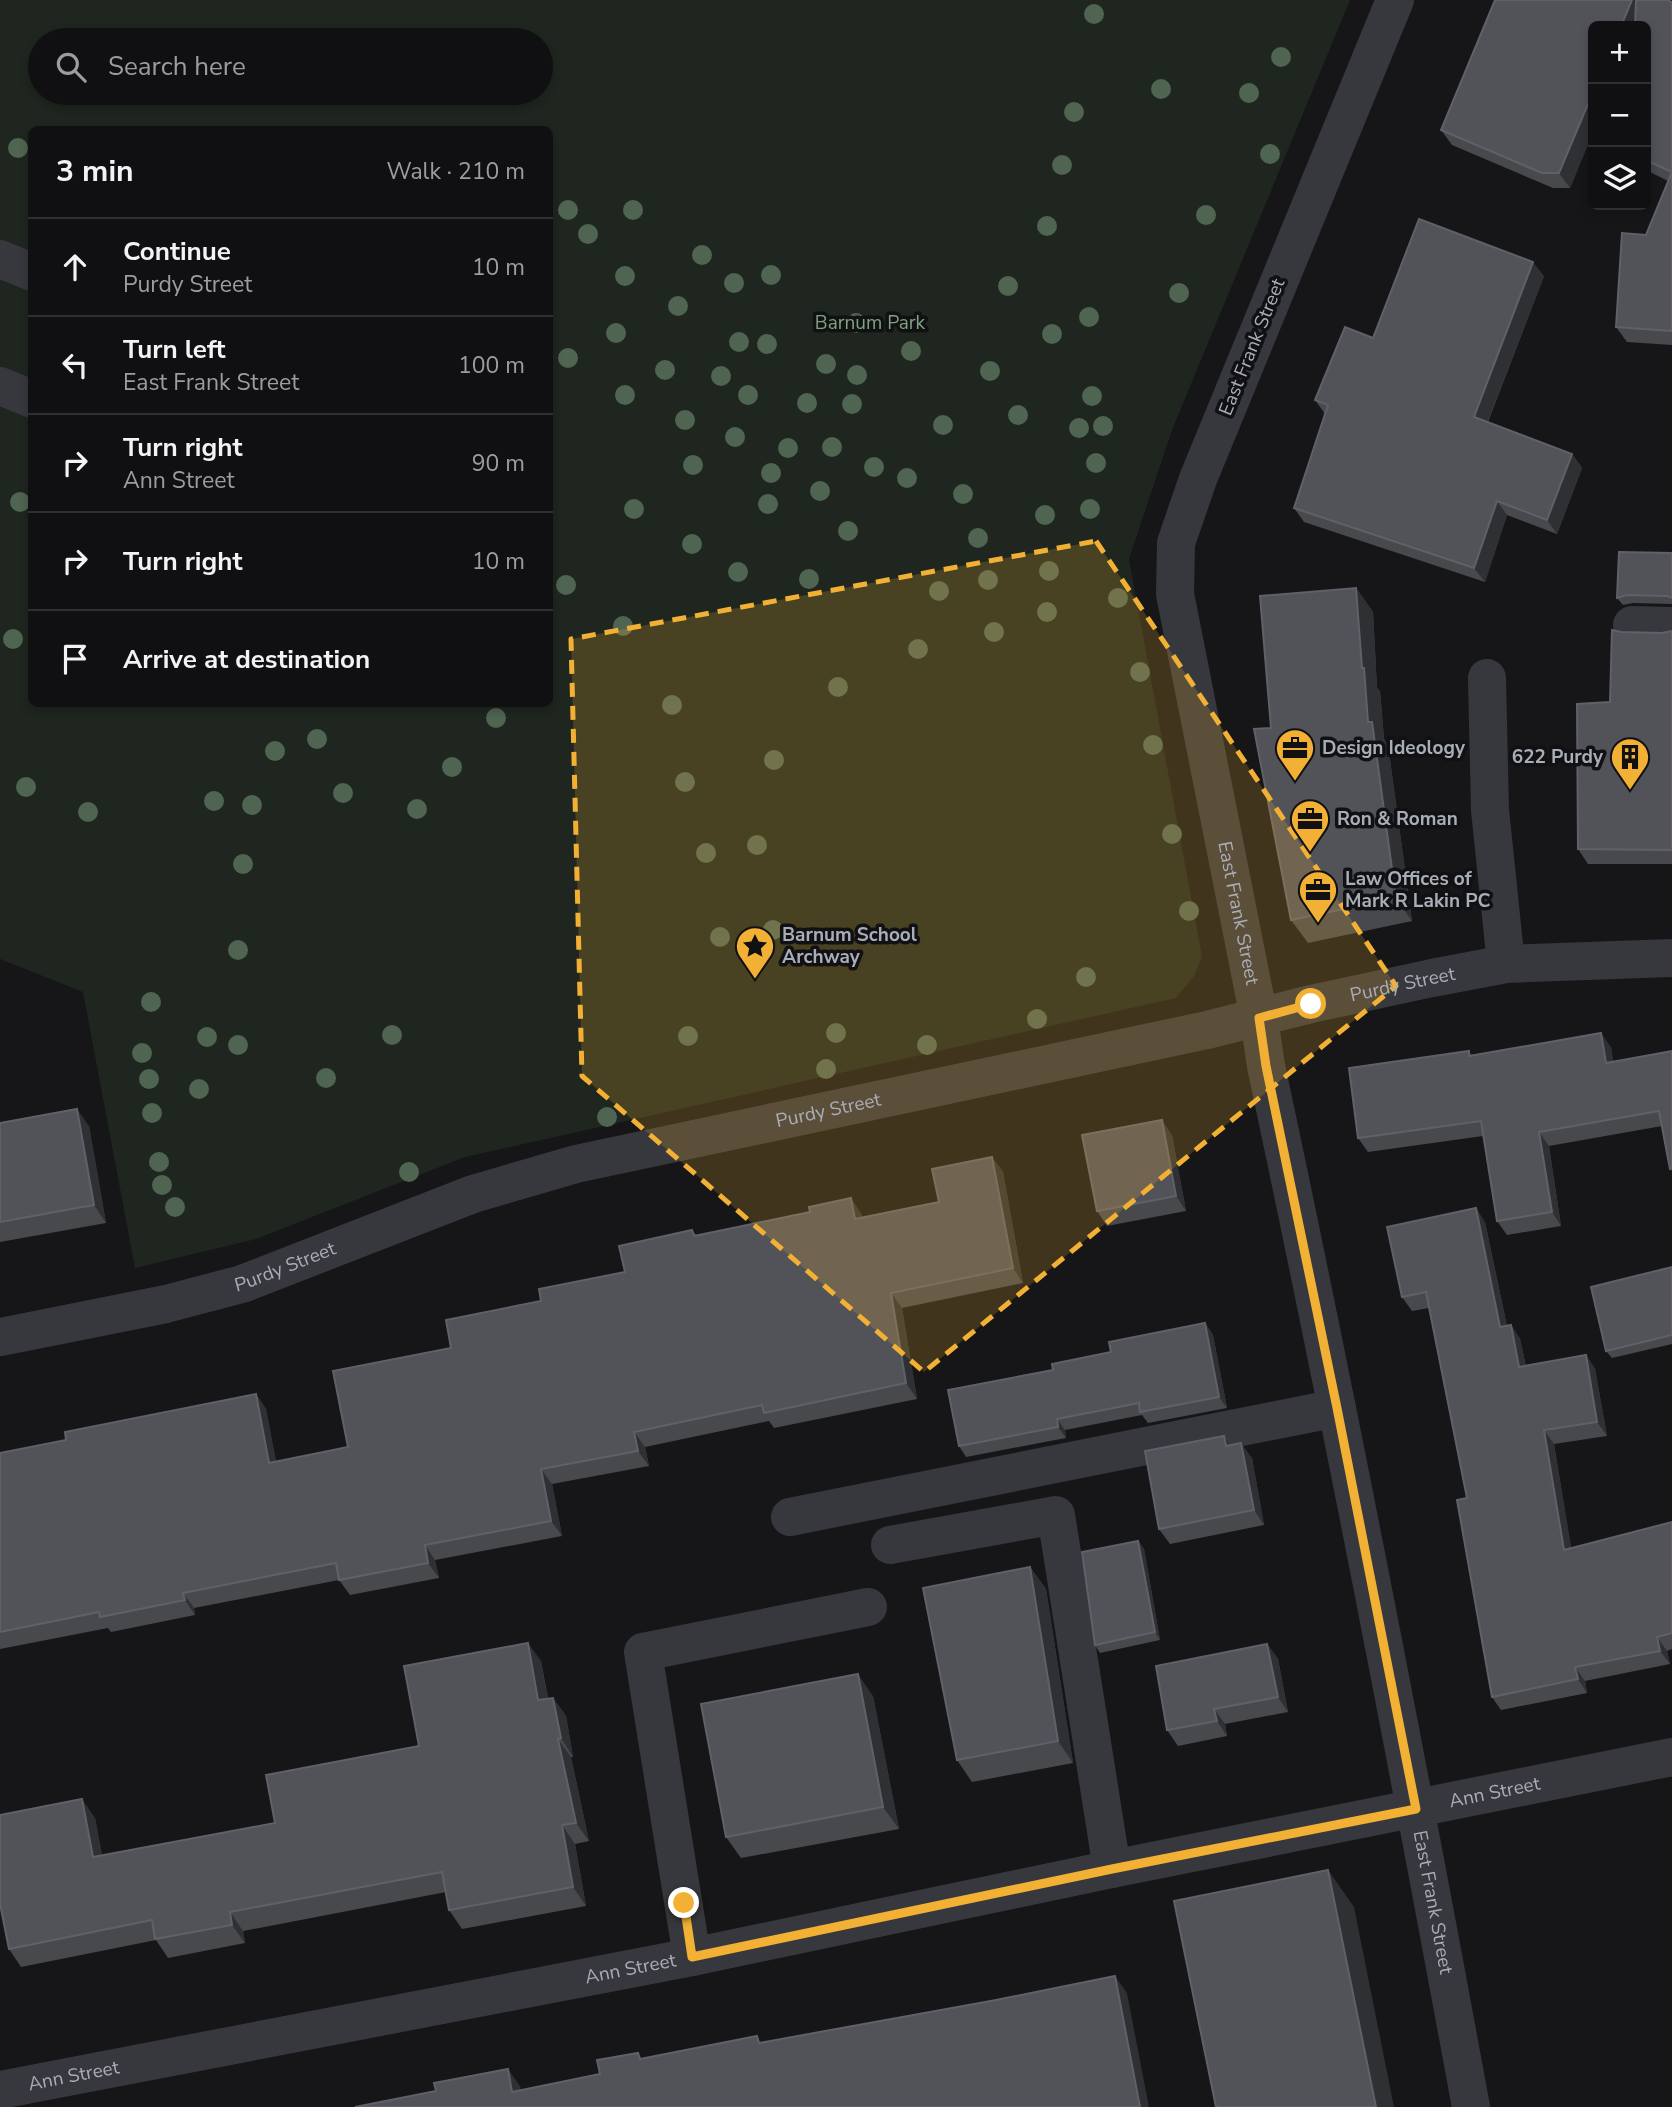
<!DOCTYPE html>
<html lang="en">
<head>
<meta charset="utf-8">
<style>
  body { margin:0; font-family:"Nunito Sans",sans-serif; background:#19191b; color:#f1f3f6 }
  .controls { position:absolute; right:21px; top:21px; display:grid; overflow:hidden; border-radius:10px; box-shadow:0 4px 10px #0003 }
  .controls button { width:63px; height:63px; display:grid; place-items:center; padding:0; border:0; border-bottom:2px solid #303032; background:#101012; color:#f1f3f6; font:35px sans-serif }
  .stop { position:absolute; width:21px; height:21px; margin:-16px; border:5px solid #f2b134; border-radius:50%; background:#fff }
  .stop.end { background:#f2b134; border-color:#fff; box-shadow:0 2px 7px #0008 }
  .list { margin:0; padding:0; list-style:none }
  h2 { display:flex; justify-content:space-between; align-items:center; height:91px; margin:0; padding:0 28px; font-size:30px }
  h2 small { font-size:23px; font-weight:400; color:#9c9d9f }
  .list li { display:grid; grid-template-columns:46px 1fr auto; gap:21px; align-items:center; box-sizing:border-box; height:98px; padding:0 28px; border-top:2px solid #303032 }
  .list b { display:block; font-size:26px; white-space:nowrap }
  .list p { margin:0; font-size:23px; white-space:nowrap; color:#9c9d9f }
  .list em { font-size:23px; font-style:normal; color:#9c9d9f }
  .icon { flex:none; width:38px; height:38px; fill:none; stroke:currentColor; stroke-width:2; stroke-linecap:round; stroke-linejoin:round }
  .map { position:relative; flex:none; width:1672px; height:2107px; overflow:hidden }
  .search { position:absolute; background:#101012; box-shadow:0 4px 10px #0003; left:28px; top:28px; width:525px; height:77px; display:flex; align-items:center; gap:18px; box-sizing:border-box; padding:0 24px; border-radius:38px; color:#9c9d9f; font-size:26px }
  .panel { position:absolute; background:#101012; box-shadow:0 4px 10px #0003; left:28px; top:126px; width:525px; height:581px; border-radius:10px }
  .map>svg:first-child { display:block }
  .green { fill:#1e261f; fill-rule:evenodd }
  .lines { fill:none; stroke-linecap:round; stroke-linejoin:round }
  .minor { stroke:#37383d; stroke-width:38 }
  .tree { fill:#506452 }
  .wall { fill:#47494d }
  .shaded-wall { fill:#2f3033 }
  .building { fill:#525359; stroke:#5f6168; stroke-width:2 }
  .route { stroke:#f2b134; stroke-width:9 }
  .marked { fill:#f2b134; fill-opacity:0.2; stroke:#f2b134; stroke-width:5; stroke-dasharray:14 9; stroke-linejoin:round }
  .labels { text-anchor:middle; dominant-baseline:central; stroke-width:7; stroke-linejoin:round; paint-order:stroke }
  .park-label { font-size:19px; fill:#7fa381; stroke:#111113 }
  .street-label { font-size:19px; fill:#a8adb8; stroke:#111113 }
  .poi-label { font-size:19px; font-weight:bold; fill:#a8adb8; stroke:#111113; text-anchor:start }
</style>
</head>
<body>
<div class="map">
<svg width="1672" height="2107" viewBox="0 0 1672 2107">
  <rect width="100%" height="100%" fill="#161618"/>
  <path class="green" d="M0,0H1350L1172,430L1129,559L1202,957L1194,976L1176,998L465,1157L256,1239L135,1268L83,992L0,959ZM40,40H541V93H40ZM32,130H550V704H32Z"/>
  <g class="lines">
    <g class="minor">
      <path id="s1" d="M1395,0L1198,479L1176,543L1175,594L1259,1018L1266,1066C1340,1412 1407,1759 1471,2107"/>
      <polyline points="0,259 32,272"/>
      <polyline points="0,386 32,399"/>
      <polyline points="1632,625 1672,626"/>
      <polyline points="1487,678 1490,810 1506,964"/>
      <path id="s2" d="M0,1337L166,1304L242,1284L473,1194L576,1164L1207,1030L1311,1004L1432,978L1506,964L1672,958"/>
      <polyline points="790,1517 1337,1408"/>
      <polyline points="890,1545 1056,1515 1112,1869"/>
      <polyline points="692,1957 643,1652 868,1607"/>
      <path id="s3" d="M0,2090L692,1957L1112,1869L1672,1757"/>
    </g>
  </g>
  <g class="tree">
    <circle cx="1094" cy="14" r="10"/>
    <circle cx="1281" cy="57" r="10"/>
    <circle cx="1161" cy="89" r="10"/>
    <circle cx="1249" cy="93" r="10"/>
    <circle cx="1074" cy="112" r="10"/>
    <circle cx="18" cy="148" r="10"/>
    <circle cx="1270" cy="154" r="10"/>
    <circle cx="1062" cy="165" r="10"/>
    <circle cx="568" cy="210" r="10"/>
    <circle cx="633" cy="210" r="10"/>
    <circle cx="1206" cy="215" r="10"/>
    <circle cx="1047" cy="226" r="10"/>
    <circle cx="588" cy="234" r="10"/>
    <circle cx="702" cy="255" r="10"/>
    <circle cx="771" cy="275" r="10"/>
    <circle cx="625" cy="276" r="10"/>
    <circle cx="734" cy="283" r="10"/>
    <circle cx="1008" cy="286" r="10"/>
    <circle cx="1179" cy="293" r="10"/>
    <circle cx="678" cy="306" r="10"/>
    <circle cx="1089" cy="317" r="10"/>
    <circle cx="856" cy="323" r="10"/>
    <circle cx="616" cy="333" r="10"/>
    <circle cx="1052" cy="334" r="10"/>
    <circle cx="739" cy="342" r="10"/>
    <circle cx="767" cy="344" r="10"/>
    <circle cx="911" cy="351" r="10"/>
    <circle cx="568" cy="358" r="10"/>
    <circle cx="826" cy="364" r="10"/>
    <circle cx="665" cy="370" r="10"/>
    <circle cx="990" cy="371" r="10"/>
    <circle cx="857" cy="375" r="10"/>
    <circle cx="721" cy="376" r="10"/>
    <circle cx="625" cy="395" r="10"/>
    <circle cx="748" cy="395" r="10"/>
    <circle cx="1092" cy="396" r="10"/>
    <circle cx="807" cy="403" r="10"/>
    <circle cx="852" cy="404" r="10"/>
    <circle cx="1018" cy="415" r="10"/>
    <circle cx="685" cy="420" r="10"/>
    <circle cx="943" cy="425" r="10"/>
    <circle cx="1103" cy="426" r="10"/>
    <circle cx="1079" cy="428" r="10"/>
    <circle cx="735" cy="437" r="10"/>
    <circle cx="832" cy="447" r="10"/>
    <circle cx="788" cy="448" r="10"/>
    <circle cx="1096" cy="463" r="10"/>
    <circle cx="693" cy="465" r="10"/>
    <circle cx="874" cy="467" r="10"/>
    <circle cx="771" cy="473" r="10"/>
    <circle cx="907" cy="478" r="10"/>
    <circle cx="820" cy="491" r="10"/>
    <circle cx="963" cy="494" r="10"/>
    <circle cx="20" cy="502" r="10"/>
    <circle cx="768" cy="504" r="10"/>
    <circle cx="634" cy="509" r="10"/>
    <circle cx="1090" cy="509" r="10"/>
    <circle cx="1045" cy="515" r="10"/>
    <circle cx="848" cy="531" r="10"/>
    <circle cx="978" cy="538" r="10"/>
    <circle cx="692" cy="544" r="10"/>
    <circle cx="1049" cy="571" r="10"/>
    <circle cx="738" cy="572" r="10"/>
    <circle cx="809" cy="579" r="10"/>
    <circle cx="988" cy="580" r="10"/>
    <circle cx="566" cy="585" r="10"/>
    <circle cx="939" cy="591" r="10"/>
    <circle cx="1118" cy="598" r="10"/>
    <circle cx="1047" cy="612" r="10"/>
    <circle cx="623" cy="626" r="10"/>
    <circle cx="994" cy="632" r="10"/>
    <circle cx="13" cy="639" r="10"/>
    <circle cx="918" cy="649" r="10"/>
    <circle cx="1140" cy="672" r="10"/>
    <circle cx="838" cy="687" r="10"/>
    <circle cx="672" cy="705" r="10"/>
    <circle cx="496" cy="718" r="10"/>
    <circle cx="317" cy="739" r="10"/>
    <circle cx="1153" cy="745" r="10"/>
    <circle cx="275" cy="751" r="10"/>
    <circle cx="774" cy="760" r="10"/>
    <circle cx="452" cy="767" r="10"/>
    <circle cx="685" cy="782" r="10"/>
    <circle cx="26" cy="787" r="10"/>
    <circle cx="343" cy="793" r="10"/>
    <circle cx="214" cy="801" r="10"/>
    <circle cx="252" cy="805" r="10"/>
    <circle cx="417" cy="809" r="10"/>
    <circle cx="88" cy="812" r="10"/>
    <circle cx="1172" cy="834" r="10"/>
    <circle cx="757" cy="845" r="10"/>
    <circle cx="706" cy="853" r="10"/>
    <circle cx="243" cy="864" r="10"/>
    <circle cx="1189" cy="911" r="10"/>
    <circle cx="773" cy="930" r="10"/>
    <circle cx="720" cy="937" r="10"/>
    <circle cx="238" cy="950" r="10"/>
    <circle cx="1086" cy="977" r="10"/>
    <circle cx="151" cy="1002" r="10"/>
    <circle cx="1037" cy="1019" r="10"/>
    <circle cx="836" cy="1033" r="10"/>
    <circle cx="392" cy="1035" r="10"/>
    <circle cx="688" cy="1036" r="10"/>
    <circle cx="207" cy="1037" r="10"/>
    <circle cx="238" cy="1045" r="10"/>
    <circle cx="927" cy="1045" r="10"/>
    <circle cx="142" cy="1053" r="10"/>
    <circle cx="826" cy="1069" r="10"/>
    <circle cx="326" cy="1078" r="10"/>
    <circle cx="149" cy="1079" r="10"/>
    <circle cx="199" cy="1089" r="10"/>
    <circle cx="152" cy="1113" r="10"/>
    <circle cx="607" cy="1117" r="10"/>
    <circle cx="159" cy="1162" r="10"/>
    <circle cx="409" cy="1172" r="10"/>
    <circle cx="162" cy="1185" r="10"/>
    <circle cx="175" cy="1207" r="10"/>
  </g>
  <g class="wall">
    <polygon points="1495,0 1667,0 1672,2 1672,345 1627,342 1616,327 1622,233 1646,235 1668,181 1646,170 1646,26 1593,26 1593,132 1570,188 1553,188 1452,145 1441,130"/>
    <polygon points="1544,276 1488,422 1572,454 1582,468 1557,534 1507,515 1485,582 1304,522 1294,508 1325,414 1315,400 1373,338"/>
    <polygon points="1672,553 1672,604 1633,603 1623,605 1617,598"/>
    <polygon points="1356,588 1373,612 1377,688 1380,691 1384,739 1388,745 1412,921 1308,943 1291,920 1271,728"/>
    <polygon points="1672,631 1672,864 1588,864 1578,849 1610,702 1621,632 1662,633"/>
    <polygon points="1611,1047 1613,1062 1672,1051 1672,1171 1670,1169 1662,1126 1549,1146 1561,1226 1507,1235 1497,1221 1483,1136 1368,1152 1358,1138 1469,1051 1472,1056"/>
    <polygon points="0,1123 89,1126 106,1223 0,1242"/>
    <polygon points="1172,1135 1186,1211 1107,1226 1097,1211"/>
    <polygon points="992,1157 1003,1172 1023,1283 902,1308 917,1399 774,1428 769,1421 645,1447 649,1466 552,1484 562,1536 435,1560 439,1578 350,1595 339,1580 194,1608 195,1615 111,1632 108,1628 0,1649 0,1453 66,1440 256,1394 266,1409 276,1462 348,1447 451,1348 541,1301 625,1272 692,1230 696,1235 861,1213 862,1218 939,1202"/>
    <polygon points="1485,1222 1507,1326 1511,1325 1520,1339 1526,1366 1586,1355 1595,1369 1607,1436 1554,1444 1571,1548 1672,1522 1672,1649 1667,1651 1670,1664 1585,1681 1587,1693 1501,1710 1492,1697 1467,1498 1429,1308 1412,1311 1402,1297"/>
    <polygon points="1672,1267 1672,1344 1612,1358 1606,1351"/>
    <polygon points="1205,1323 1213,1335 1227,1408 1148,1423 1142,1415 1065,1430 1066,1438 966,1457 959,1446 1053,1370"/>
    <polygon points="1224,1436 1231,1445 1252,1458 1264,1525 1170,1544 1159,1529"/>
    <polygon points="1138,1541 1144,1549 1160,1640 1100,1653 1095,1645"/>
    <polygon points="1030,1567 1046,1589 1073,1763 972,1782 957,1760"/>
    <polygon points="1267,1644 1278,1659 1288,1712 1225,1724 1227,1736 1178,1746 1167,1730"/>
    <polygon points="541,1661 548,1698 553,1698 566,1716 573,1757 571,1757 589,1841 575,1844 586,1906 462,1929 449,1910 446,1892 243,1931 245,1943 168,1958 156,1940 21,1967 9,1949 95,1818 102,1856 275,1823 419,1746"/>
    <polygon points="873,1696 899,1829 741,1858 726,1837"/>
  </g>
  <g class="shaded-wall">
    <polygon points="1632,0 1645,0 1638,26 1621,26"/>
    <polygon points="1593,92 1593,132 1570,188 1559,173"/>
    <polygon points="1533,262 1544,276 1484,431 1474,417"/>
    <polygon points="1572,454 1582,468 1557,534 1547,520"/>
    <polygon points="1497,501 1507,515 1485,582 1474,568"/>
    <polygon points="1356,588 1373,612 1377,688 1380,691 1384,739 1388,745 1412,921 1396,898 1368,722 1362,668"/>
    <polygon points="1601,1033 1611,1047 1616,1077 1606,1063"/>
    <polygon points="77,1109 89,1126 106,1223 94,1205"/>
    <polygon points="1162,1120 1172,1135 1186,1211 1176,1196"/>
    <polygon points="1539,1132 1549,1146 1561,1226 1552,1212"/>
    <polygon points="992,1157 1003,1172 1023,1283 1013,1268"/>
    <polygon points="851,1198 861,1213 866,1234 855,1219"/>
    <polygon points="1476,1208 1485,1222 1510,1341 1500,1327"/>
    <polygon points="891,1293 902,1308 917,1399 906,1383"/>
    <polygon points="1205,1323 1213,1335 1227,1408 1219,1397"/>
    <polygon points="1511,1325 1520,1339 1529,1381 1519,1367"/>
    <polygon points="1586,1355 1595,1369 1607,1436 1597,1422"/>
    <polygon points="256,1394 266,1409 279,1478 269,1463"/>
    <polygon points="1057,1419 1065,1430 1066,1438 1058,1427"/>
    <polygon points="1544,1430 1554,1444 1574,1564 1564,1550"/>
    <polygon points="634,1432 645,1447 649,1466 638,1451"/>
    <polygon points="1224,1436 1235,1451 1226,1446"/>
    <polygon points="1241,1443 1252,1458 1264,1525 1254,1510"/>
    <polygon points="541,1469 552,1484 562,1536 551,1521"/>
    <polygon points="1138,1541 1144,1549 1160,1640 1155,1632"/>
    <polygon points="425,1545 435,1560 439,1578 428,1563"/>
    <polygon points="1030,1567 1046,1589 1073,1763 1058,1741"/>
    <polygon points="183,1593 194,1608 195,1615 185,1600"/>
    <polygon points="1657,1637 1667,1651 1670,1664 1660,1651"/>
    <polygon points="528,1643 541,1661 551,1718 538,1700"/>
    <polygon points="1267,1644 1278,1659 1288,1712 1278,1697"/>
    <polygon points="1575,1667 1585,1681 1587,1693 1578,1679"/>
    <polygon points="858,1674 873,1696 899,1829 883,1807"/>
    <polygon points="553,1698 566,1716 573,1757 561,1738"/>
    <polygon points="1214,1709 1225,1724 1227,1736 1217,1721"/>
    <polygon points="558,1739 571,1757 589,1841 576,1823"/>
    <polygon points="82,1799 95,1818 106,1876 93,1857"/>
    <polygon points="562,1825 575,1844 586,1906 573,1887"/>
    <polygon points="1328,1870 1354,1907 1394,2107 1376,2107"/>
    <polygon points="230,1912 243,1931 245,1943 232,1925"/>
    <polygon points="1115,1976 1127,1993 1149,2107 1140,2107"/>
    <polygon points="508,2069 520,2086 524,2107 512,2092"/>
  </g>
  <g class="building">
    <polygon points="1495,0 1632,0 1621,26 1593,26 1593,92 1559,173 1542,173 1441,130"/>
    <polygon points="1636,0 1667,0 1672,2 1672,331 1616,327 1622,233 1646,235 1672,172 1646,160 1646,26 1635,26"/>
    <polygon points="1419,219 1533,262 1474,417 1572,454 1547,520 1497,501 1474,568 1294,508 1328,405 1315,400 1345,327 1373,338"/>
    <polygon points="1619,552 1672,553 1672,598 1667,596 1627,595 1617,598"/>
    <polygon points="1356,588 1362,668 1364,668 1368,722 1372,722 1396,898 1291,920 1254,729 1271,728 1260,596"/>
    <polygon points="1612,630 1621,632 1662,633 1672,631 1672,850 1578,849 1577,704 1610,702"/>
    <polygon points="1601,1033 1606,1063 1672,1051 1672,1168 1670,1169 1659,1111 1539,1132 1552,1212 1497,1221 1481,1121 1358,1138 1349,1068 1469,1051 1469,1056"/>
    <polygon points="77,1109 94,1205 0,1222 0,1123"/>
    <polygon points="1162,1120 1176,1196 1097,1211 1082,1135"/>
    <polygon points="992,1157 1013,1268 891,1293 906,1383 764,1413 762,1405 634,1432 638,1451 541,1469 551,1521 425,1545 428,1563 339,1580 336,1563 183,1593 185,1600 100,1617 99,1612 0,1632 0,1453 66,1440 65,1432 256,1394 269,1463 348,1447 333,1371 451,1348 446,1320 541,1301 539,1289 625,1272 619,1246 692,1230 694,1236 810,1212 809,1207 851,1198 855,1219 939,1202 932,1169"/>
    <polygon points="1476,1208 1500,1327 1511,1325 1519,1367 1586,1355 1597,1422 1544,1430 1564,1550 1672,1522 1672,1633 1657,1637 1660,1651 1575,1667 1578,1679 1492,1697 1457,1500 1467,1498 1426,1292 1402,1297 1387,1227"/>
    <polygon points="1672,1267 1672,1335 1606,1351 1591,1287"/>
    <polygon points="1205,1323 1219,1397 1140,1412 1139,1403 1057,1419 1058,1427 959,1446 948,1390 1053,1370 1052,1364 1111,1352 1109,1342"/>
    <polygon points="1224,1436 1226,1446 1241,1443 1254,1510 1159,1529 1145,1451"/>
    <polygon points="1138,1541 1155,1632 1095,1645 1082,1552"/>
    <polygon points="1030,1567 1058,1741 957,1760 923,1588"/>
    <polygon points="528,1643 538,1700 553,1698 561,1738 558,1739 576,1823 562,1825 573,1887 449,1910 442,1872 230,1912 232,1925 155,1939 152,1920 9,1949 0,1904 0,1815 82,1799 93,1857 275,1823 266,1775 419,1746 404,1666"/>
    <polygon points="1267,1644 1278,1697 1214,1709 1217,1721 1167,1730 1156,1666"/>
    <polygon points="858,1674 883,1807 726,1837 701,1704"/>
    <polygon points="1328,1870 1376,2107 1216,2107 1174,1901"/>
    <polygon points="1115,1976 1140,2107 355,2107 436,2091 434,2083 508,2069 512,2092 600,2074 597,2060 638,2053 640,2059 757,2036 759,2043 996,2000"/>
  </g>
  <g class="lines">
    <polyline class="route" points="684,1903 692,1957 1112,1869 1416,1809 1337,1408 1266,1066 1259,1018 1311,1004"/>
  </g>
  <path class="marked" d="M1096,541L1396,986L924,1372L582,1076L571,639Z"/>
  <defs>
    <g id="office-pin" transform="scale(2.0125)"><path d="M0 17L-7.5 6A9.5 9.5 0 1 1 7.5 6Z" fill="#f2b134" stroke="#111113"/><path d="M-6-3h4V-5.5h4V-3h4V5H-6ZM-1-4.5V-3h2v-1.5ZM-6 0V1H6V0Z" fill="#111"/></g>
    <g id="building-pin" transform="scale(2.0125)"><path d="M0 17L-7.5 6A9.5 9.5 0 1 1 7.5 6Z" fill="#f2b134" stroke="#111113"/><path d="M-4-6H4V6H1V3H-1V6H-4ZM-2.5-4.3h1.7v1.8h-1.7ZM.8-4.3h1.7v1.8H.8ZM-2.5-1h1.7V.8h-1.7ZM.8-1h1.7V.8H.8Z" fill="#111"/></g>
    <g id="sight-pin" transform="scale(2.0125)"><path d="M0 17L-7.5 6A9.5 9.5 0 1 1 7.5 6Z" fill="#f2b134" stroke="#111113"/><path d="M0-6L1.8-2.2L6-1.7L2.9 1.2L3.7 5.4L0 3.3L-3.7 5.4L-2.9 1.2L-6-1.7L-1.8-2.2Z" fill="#111"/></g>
  </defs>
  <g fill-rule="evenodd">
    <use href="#office-pin" x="1295" y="748"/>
    <use href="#building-pin" x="1630" y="757"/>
    <use href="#office-pin" x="1310" y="819"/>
    <use href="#office-pin" x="1318" y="890"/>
    <use href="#sight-pin" x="755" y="946"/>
  </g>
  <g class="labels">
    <g class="park-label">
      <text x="870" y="323">Barnum Park</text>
    </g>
    <g class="street-label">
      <text transform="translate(1252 347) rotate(-68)">East Frank Street</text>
      <text stroke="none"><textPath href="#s1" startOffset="962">East Frank Street</textPath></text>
      <text stroke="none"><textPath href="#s2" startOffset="1449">Purdy Street</textPath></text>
      <text stroke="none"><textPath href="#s2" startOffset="861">Purdy Street</textPath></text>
      <text stroke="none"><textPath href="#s2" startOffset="294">Purdy Street</textPath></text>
      <text stroke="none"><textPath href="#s3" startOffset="1524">Ann Street</textPath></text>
      <text stroke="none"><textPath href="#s1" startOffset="1970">East Frank Street</textPath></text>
      <text stroke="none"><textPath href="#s3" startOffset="642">Ann Street</textPath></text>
      <text stroke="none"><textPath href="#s3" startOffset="75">Ann Street</textPath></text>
    </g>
    <g class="poi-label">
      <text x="1322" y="748">Design Ideology</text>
      <text x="1603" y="757" text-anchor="end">622 Purdy</text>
      <text x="1337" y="819">Ron &amp; Roman</text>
      <text x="1345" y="879">Law Offices of<tspan x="1345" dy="22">Mark R Lakin PC</tspan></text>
      <text x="782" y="935">Barnum School<tspan x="782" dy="22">Archway</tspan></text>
    </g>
  </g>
</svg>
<div class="controls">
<button>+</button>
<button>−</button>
<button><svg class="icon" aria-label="layers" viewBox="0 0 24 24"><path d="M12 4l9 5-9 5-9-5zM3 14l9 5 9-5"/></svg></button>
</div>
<div class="stop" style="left:1311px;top:1004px"></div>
<div class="stop end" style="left:684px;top:1903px"></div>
<div class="search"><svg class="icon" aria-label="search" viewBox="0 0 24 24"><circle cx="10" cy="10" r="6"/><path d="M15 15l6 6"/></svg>Search here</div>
<section class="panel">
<h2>3 min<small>Walk · 210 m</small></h2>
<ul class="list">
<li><svg class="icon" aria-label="ahead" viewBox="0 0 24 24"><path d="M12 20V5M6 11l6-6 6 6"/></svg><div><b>Continue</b><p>Purdy Street</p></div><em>10 m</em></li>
<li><svg class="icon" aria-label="left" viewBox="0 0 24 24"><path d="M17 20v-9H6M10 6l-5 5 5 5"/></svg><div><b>Turn left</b><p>East Frank Street</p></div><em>100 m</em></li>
<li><svg class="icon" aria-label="right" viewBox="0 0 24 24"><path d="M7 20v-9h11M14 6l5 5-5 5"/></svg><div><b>Turn right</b><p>Ann Street</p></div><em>90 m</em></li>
<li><svg class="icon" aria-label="right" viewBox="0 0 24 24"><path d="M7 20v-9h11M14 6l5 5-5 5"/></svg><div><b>Turn right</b></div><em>10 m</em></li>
<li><svg class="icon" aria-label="arrive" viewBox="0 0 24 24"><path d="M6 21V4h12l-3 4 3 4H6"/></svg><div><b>Arrive at destination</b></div></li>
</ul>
</section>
</div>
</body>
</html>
